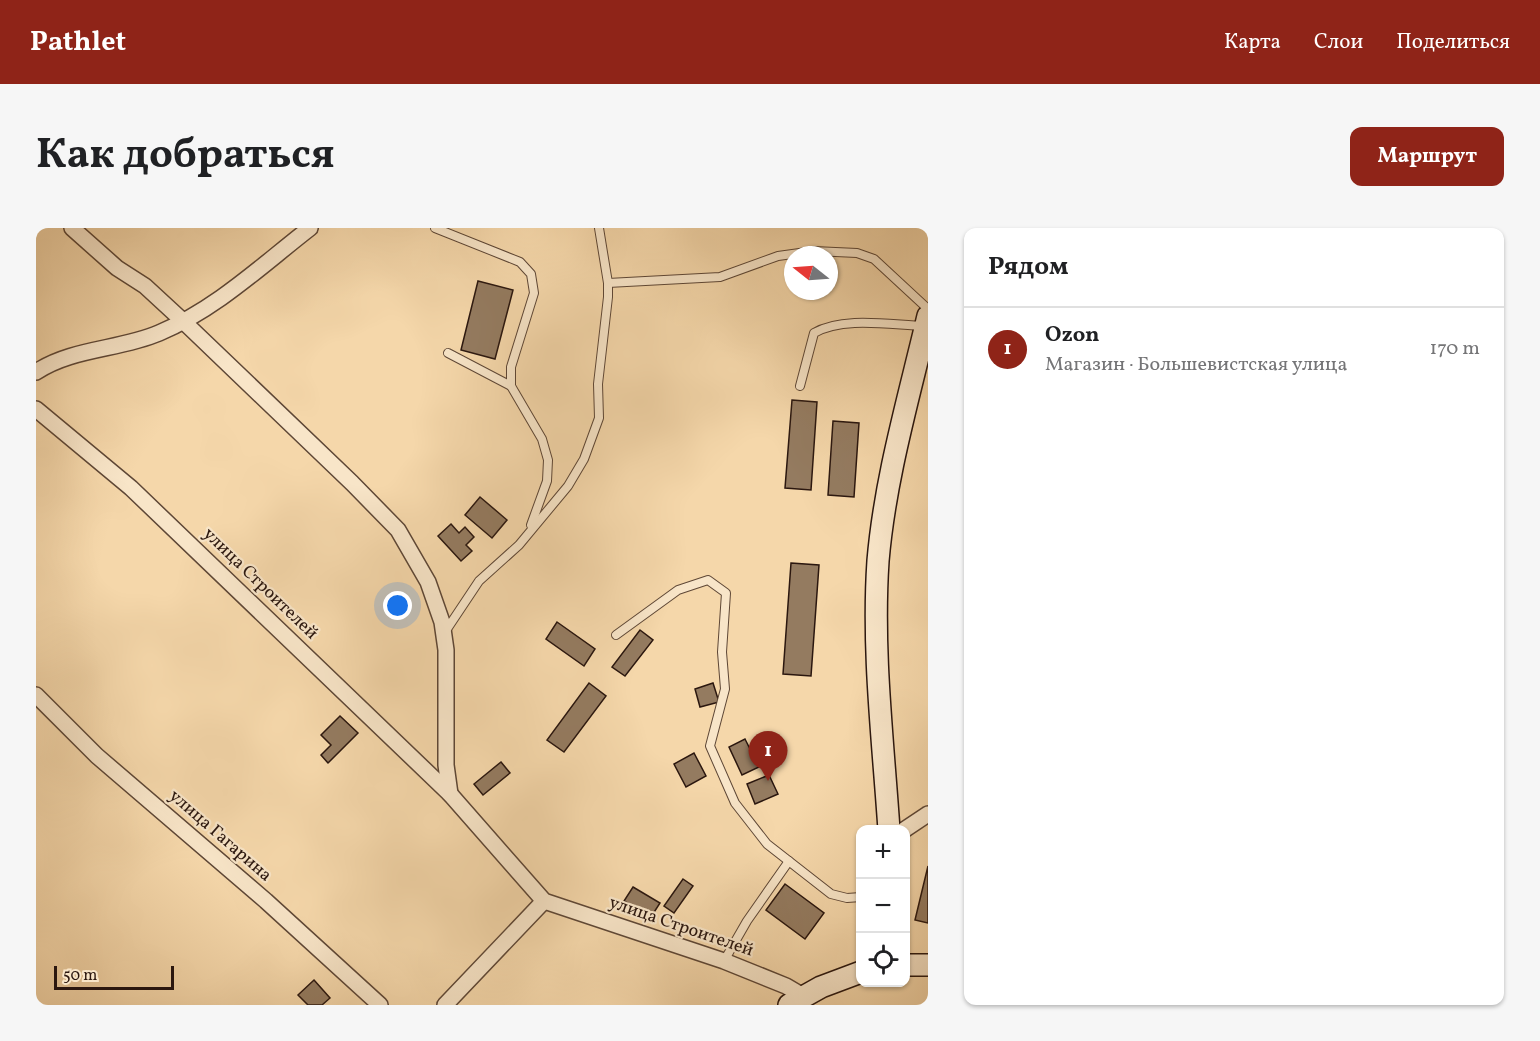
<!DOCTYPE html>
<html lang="ru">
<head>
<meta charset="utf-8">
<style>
  body { margin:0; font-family:Vollkorn,serif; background:#f6f6f6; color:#202124 }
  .controls { position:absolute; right:18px; bottom:18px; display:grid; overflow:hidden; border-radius:12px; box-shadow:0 2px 4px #0004 }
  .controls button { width:54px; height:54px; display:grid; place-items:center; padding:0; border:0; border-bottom:2px solid #e0e0e0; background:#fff; color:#202124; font:30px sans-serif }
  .compass { position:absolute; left:748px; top:18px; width:54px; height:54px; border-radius:50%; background:#fff; box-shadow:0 2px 4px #0004; rotate:287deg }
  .scale { position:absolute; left:18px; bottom:15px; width:120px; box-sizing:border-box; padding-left:6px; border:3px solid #2b170f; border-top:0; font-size:16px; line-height:21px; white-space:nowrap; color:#2b170f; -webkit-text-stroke:4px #f8e5c8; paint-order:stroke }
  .you { position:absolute; left:362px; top:378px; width:21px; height:21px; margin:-15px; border:4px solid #fff; border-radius:50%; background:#1a73e8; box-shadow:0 0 0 9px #1a73e833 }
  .badge { display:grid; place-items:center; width:39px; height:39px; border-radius:50%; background:#8f2418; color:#fff; font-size:20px; font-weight:700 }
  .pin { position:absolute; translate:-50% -50px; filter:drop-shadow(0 2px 3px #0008) }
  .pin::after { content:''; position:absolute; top:32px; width:21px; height:18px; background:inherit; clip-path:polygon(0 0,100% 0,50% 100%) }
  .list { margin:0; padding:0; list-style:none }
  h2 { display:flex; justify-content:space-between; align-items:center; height:78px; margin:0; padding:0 24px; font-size:26px }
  h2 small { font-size:20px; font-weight:400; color:#757577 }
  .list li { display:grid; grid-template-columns:39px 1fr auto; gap:18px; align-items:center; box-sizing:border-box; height:84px; padding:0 24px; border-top:2px solid #e0e0e0 }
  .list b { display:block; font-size:22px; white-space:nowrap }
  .list p { margin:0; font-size:20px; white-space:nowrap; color:#757577 }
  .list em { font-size:20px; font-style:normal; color:#757577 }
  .icon { flex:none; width:33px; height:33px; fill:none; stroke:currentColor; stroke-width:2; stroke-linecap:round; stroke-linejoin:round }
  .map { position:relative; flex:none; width:892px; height:777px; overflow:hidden; border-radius:12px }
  header { display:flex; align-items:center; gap:36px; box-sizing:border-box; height:84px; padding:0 30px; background:#8f2418; color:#fff }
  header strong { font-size:28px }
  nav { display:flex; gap:33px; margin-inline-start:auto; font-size:21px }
  .intro { display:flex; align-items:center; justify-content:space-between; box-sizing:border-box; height:144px; padding:0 36px }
  h1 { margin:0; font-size:42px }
  .button { padding:15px 27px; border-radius:12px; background:#8f2418; color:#fff; font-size:21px; font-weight:700 }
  main { display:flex; gap:36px; padding:0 36px }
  aside { flex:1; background:#fff; border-radius:12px; box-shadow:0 2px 4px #0004 }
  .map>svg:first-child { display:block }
  .building { fill:#947b60; stroke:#2b170f; stroke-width:1.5 }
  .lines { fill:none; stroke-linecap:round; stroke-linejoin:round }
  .lane-casing { stroke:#5e4736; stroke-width:10 }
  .street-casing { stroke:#5e4736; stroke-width:18 }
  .secondary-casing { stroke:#2b170f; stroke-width:24 }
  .lane { stroke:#f8e5c8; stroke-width:8 }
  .street { stroke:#f8e5c8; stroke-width:15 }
  .secondary { stroke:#f8e5c8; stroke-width:21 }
  .labels { text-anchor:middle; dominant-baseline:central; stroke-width:4.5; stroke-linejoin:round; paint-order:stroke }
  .street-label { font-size:18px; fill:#2b170f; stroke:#f8e5c8 }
</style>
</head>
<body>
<header>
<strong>Pathlet</strong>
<nav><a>Карта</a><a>Слои</a><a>Поделиться</a></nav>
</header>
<div class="intro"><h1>Как добраться</h1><a class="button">Маршрут</a></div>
<main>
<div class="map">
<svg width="892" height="777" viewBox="0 0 892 777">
  <rect width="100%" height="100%" fill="#f5d7aa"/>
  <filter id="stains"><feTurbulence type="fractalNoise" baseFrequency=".00333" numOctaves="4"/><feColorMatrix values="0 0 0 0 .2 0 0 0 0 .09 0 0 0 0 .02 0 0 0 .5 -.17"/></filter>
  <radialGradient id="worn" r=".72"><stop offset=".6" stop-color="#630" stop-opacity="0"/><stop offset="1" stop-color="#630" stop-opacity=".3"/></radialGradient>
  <g class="building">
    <polygon points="442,53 477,62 459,131 425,122"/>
    <polygon points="756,172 781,174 775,262 749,260"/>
    <polygon points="797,193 823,195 818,269 792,267"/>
    <polygon points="444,269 471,292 456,310 429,287"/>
    <polygon points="415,296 423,305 429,299 438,309 430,317 436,323 425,333 402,308"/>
    <polygon points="755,335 783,337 775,448 747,446"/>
    <polygon points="521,394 559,421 548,438 510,411"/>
    <polygon points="604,402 617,412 589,448 576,439"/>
    <polygon points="553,455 570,468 528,524 511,512"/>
    <polygon points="677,455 683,474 664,479 659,461"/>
    <polygon points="304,488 322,505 292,535 285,527 295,517 285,507"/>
    <polygon points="709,511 723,539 706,547 693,519"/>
    <polygon points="658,525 670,548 650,559 638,536"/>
    <polygon points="465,534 474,545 447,567 438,556"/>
    <polygon points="733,547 742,566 719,576 711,556"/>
    <polygon points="892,638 892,695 879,692"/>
    <polygon points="647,651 657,658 638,685 628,678"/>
    <polygon points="749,656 788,685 769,711 730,682"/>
    <polygon points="597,659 624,675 615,689 588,673"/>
    <polygon points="278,752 294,770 286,777 272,777 262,767"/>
  </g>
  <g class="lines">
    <g class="lane-casing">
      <g id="lane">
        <polyline points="399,0 484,34 495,46 498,65 475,139 475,158 506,211 512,232 511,253 495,297"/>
        <polyline points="572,55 684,49 742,28 778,23 821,25 838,31 892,81"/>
        <polyline points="412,125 475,158"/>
        <path d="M764,158L778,105C807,88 855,97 888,98"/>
        <polyline points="409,404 443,353 483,317 532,258 548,231 563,190 562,156 572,69 572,55 563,0"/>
        <polyline points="580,407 642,362 672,352 690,365 686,424 689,461 674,518 699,575 731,616 795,666 811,670 825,669"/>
        <polyline points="688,733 711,693 753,633"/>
      </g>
    </g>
    <g class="street-casing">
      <g id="street">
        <polyline points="36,0 81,40 109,58 148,94 316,255 362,302 392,354 406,394 410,422 410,537 414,566"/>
        <path d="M0,144C36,120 83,122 123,105C180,81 225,38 274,0"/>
        <polyline points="0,181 95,260 414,566 508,673 688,733 750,758 767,768"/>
        <polyline points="0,467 61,528 230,673 344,777"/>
        <polyline points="868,602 892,586"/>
        <polyline points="409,777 508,673"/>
      </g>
    </g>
    <g class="secondary-casing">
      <g id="secondary">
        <path d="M853,602C847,512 836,423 842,333C849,250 873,169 892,88"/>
        <polyline points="870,737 892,737"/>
        <polyline points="753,777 785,759 825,744"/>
      </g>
    </g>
    <use href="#lane" class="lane"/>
    <use href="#street" class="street"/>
    <use href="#secondary" class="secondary"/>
  </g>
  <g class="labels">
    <g class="street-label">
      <text transform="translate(224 356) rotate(44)">улица Строителей</text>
      <text transform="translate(184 608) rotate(41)">улица Гагарина</text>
      <text transform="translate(645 699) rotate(19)">улица Строителей</text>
    </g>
  </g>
  <rect width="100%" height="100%" filter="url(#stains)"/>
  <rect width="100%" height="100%" fill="url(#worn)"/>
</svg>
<div class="controls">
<button>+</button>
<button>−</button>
<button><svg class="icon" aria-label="locate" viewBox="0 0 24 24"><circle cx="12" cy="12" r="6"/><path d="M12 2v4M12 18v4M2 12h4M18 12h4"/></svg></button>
</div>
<svg class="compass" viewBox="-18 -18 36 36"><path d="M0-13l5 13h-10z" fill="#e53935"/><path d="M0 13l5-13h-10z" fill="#757577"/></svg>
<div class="scale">50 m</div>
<div class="you"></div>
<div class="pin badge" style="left:732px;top:553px">1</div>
</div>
<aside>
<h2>Рядом<small></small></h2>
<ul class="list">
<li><span class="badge">1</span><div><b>Ozon</b><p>Магазин · Большевистская улица</p></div><em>170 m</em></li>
</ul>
</aside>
</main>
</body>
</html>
